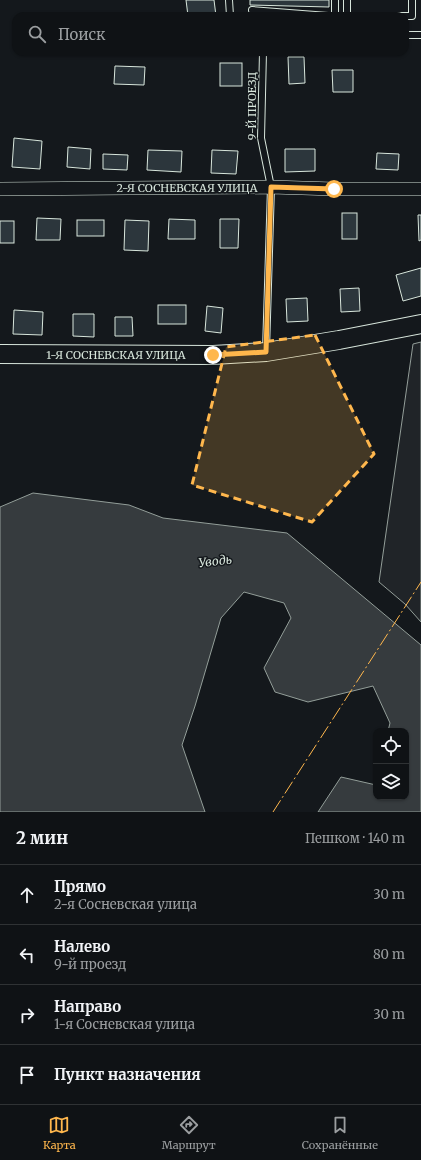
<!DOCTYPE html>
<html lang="ru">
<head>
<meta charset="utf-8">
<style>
  body { margin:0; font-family:Merriweather,serif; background:#181b1e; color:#f1f3f6 }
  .controls { position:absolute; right:12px; bottom:12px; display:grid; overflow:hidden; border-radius:8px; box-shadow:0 1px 3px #0004 }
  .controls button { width:36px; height:36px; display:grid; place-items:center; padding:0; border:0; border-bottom:1px solid #2f3234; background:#0f1215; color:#f1f3f6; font:20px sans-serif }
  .stop { position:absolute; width:12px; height:12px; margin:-9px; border:3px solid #ffb74d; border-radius:50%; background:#fff }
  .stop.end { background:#ffb74d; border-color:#fff; box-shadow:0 1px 4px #0008 }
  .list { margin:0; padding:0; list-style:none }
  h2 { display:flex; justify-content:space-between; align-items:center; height:52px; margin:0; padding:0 16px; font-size:17px }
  h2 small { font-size:13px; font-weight:400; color:#9b9ea0 }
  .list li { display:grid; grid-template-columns:26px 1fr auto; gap:12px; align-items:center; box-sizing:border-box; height:60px; padding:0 16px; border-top:1px solid #2f3234 }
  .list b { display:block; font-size:15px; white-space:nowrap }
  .list p { margin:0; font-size:13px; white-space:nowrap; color:#9b9ea0 }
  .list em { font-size:13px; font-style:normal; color:#9b9ea0 }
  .icon { flex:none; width:22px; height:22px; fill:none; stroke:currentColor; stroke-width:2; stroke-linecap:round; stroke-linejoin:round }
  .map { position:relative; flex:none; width:421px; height:812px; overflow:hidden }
  .search { position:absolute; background:#0f1215; box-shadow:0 1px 3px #0004; left:12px; right:12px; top:12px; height:44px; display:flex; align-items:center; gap:10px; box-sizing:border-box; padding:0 14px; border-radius:12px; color:#9b9ea0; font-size:15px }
  .sheet { height:292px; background:#0f1215 }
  nav { display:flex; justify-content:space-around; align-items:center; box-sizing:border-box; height:56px; border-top:1px solid #2f3234; background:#0f1215; font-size:11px; color:#9b9ea0 }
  nav a { display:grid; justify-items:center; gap:2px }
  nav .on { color:#ffb74d }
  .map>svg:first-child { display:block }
  .green { fill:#202428; stroke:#939e99 }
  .water { fill:#363b3e; stroke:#939e99 }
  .building { fill:#2c363c; stroke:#d8e6dc }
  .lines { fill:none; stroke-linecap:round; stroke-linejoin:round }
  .lane-casing { stroke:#d8e6dc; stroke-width:8 }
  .street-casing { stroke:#d8e6dc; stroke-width:14 }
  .secondary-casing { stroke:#d8e6dc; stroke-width:20 }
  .lane { stroke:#14181c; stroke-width:6 }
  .street { stroke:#14181c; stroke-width:13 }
  .secondary { stroke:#14181c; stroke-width:18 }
  .power { stroke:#ffb74d; stroke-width:1; stroke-dasharray:14 3 2 3; stroke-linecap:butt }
  .route { stroke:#ffb74d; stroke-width:5 }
  .marked { fill:#ffb74d; fill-opacity:0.2; stroke:#ffb74d; stroke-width:3; stroke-dasharray:8 5; stroke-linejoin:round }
  .labels { text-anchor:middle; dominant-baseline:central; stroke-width:3; stroke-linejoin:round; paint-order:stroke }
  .street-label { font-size:11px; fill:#d8e6dc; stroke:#14181c }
  .water-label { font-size:12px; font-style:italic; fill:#d8e6dc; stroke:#14181c }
</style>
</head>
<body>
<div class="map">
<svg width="421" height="812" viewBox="0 0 421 812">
  <rect width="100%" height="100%" fill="#14181c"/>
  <polygon class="green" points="421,342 421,622 405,604 379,582 413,344"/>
  <polygon class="water" points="33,493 129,505 163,518 287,533 421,645 421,812 318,812 341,777 376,785 376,797 406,797 406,731 388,731 390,723 373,686 308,702 275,692 264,668 291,618 284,603 244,592 221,618 195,706 182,745 205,812 0,812 0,507"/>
  <g class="building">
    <polygon points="186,0 214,0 216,16 188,16"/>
    <polygon points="250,0 329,0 329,7 250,5"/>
    <polygon points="288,57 304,57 305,83 289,84"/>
    <rect x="220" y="63" width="22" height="23"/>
    <polygon points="115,66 145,67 144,85 114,84"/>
    <polygon points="332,70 353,70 353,92 333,92"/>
    <polygon points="14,138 42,141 40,169 12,167"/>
    <polygon points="68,147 91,149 90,169 67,167"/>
    <polygon points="285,149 315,149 315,171 285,172"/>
    <polygon points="148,150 182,151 181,172 147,170"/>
    <polygon points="212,150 238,151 236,174 211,173"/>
    <polygon points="377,153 399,154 398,170 376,169"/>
    <polygon points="103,154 128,155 127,170 103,169"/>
    <rect x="342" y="213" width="15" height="26"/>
    <polygon points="418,215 421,215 421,240 419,241"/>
    <polygon points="37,218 61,219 60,240 36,240"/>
    <polygon points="169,219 195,220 195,239 168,239"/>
    <polygon points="220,219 239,219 238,248 220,248"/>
    <rect x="77" y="220" width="27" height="16"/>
    <polygon points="125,220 149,221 148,251 124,250"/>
    <rect x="0" y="221" width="14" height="22"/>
    <polygon points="421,268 421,296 403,301 396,275"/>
    <polygon points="359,288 360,311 341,312 340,289"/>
    <polygon points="307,298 308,321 287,322 286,299"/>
    <rect x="158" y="305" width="28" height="19"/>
    <polygon points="207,306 223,308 221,333 205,331"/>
    <polygon points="14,310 43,312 42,335 13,334"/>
    <polygon points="73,314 94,314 94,337 73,336"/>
    <polygon points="115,317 132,317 133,336 115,336"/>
  </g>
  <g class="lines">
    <g class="lane-casing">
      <g id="lane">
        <polyline points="229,0 230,16"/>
        <polyline points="335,0 335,16"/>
        <polyline points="347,0 347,16"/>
        <polyline points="252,10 328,16"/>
        <polyline points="348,16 412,16 412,0"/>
        <polyline points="405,35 421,35"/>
        <polyline points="263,52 261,138 271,187 266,350"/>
      </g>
    </g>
    <g class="street-casing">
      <polyline id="street" points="0,189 271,187 334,189 421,189"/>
    </g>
    <g class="secondary-casing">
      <polyline id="secondary" points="0,354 213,355 266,352 339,340 421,324"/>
    </g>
    <use href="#lane" class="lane"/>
    <use href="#street" class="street"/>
    <use href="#secondary" class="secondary"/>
    <polyline class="power" points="273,812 421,582"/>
  </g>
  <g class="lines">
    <polyline class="route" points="213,355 266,352 271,187 334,189"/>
  </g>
  <path class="marked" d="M315,335L374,454L312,522L192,485L226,347Z"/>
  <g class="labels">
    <g class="street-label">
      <text transform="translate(252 106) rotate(-90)">9-Й ПРОЕЗД</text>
      <text x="187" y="188">2-Я СОСНЕВСКАЯ УЛИЦА</text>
      <text x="116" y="355">1-Я СОСНЕВСКАЯ УЛИЦА</text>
    </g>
    <g class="water-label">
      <text transform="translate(215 561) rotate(-6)">Уводь</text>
    </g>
  </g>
</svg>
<div class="controls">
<button><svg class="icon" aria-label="locate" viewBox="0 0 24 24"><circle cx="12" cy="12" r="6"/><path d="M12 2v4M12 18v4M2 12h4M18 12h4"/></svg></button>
<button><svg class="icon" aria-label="layers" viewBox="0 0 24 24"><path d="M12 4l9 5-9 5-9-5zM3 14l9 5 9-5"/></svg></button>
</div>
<div class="stop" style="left:334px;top:189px"></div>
<div class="stop end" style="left:213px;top:355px"></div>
<div class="search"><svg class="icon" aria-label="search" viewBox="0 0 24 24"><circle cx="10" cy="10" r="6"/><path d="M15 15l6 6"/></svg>Поиск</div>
</div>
<section class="sheet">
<h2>2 мин<small>Пешком · 140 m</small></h2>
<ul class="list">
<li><svg class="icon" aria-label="ahead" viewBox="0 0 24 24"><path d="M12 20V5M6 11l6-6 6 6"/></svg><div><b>Прямо</b><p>2-я Сосневская улица</p></div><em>30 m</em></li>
<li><svg class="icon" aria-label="left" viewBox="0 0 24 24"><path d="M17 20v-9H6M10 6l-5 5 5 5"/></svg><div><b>Налево</b><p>9-й проезд</p></div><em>80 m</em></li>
<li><svg class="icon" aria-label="right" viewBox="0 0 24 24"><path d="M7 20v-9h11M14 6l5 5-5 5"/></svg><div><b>Направо</b><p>1-я Сосневская улица</p></div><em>30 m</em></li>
<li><svg class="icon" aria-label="arrive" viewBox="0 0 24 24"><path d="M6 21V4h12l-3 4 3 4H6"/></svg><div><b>Пункт назначения</b></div></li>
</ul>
</section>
<nav>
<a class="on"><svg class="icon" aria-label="map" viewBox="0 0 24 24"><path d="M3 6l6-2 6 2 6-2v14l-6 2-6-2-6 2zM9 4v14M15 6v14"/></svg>Карта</a>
<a><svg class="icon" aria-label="directions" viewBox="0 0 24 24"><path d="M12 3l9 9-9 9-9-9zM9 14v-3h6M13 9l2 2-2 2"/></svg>Маршрут</a>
<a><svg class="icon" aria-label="saved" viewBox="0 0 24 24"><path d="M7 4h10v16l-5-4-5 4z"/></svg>Сохранённые</a>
</nav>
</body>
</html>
